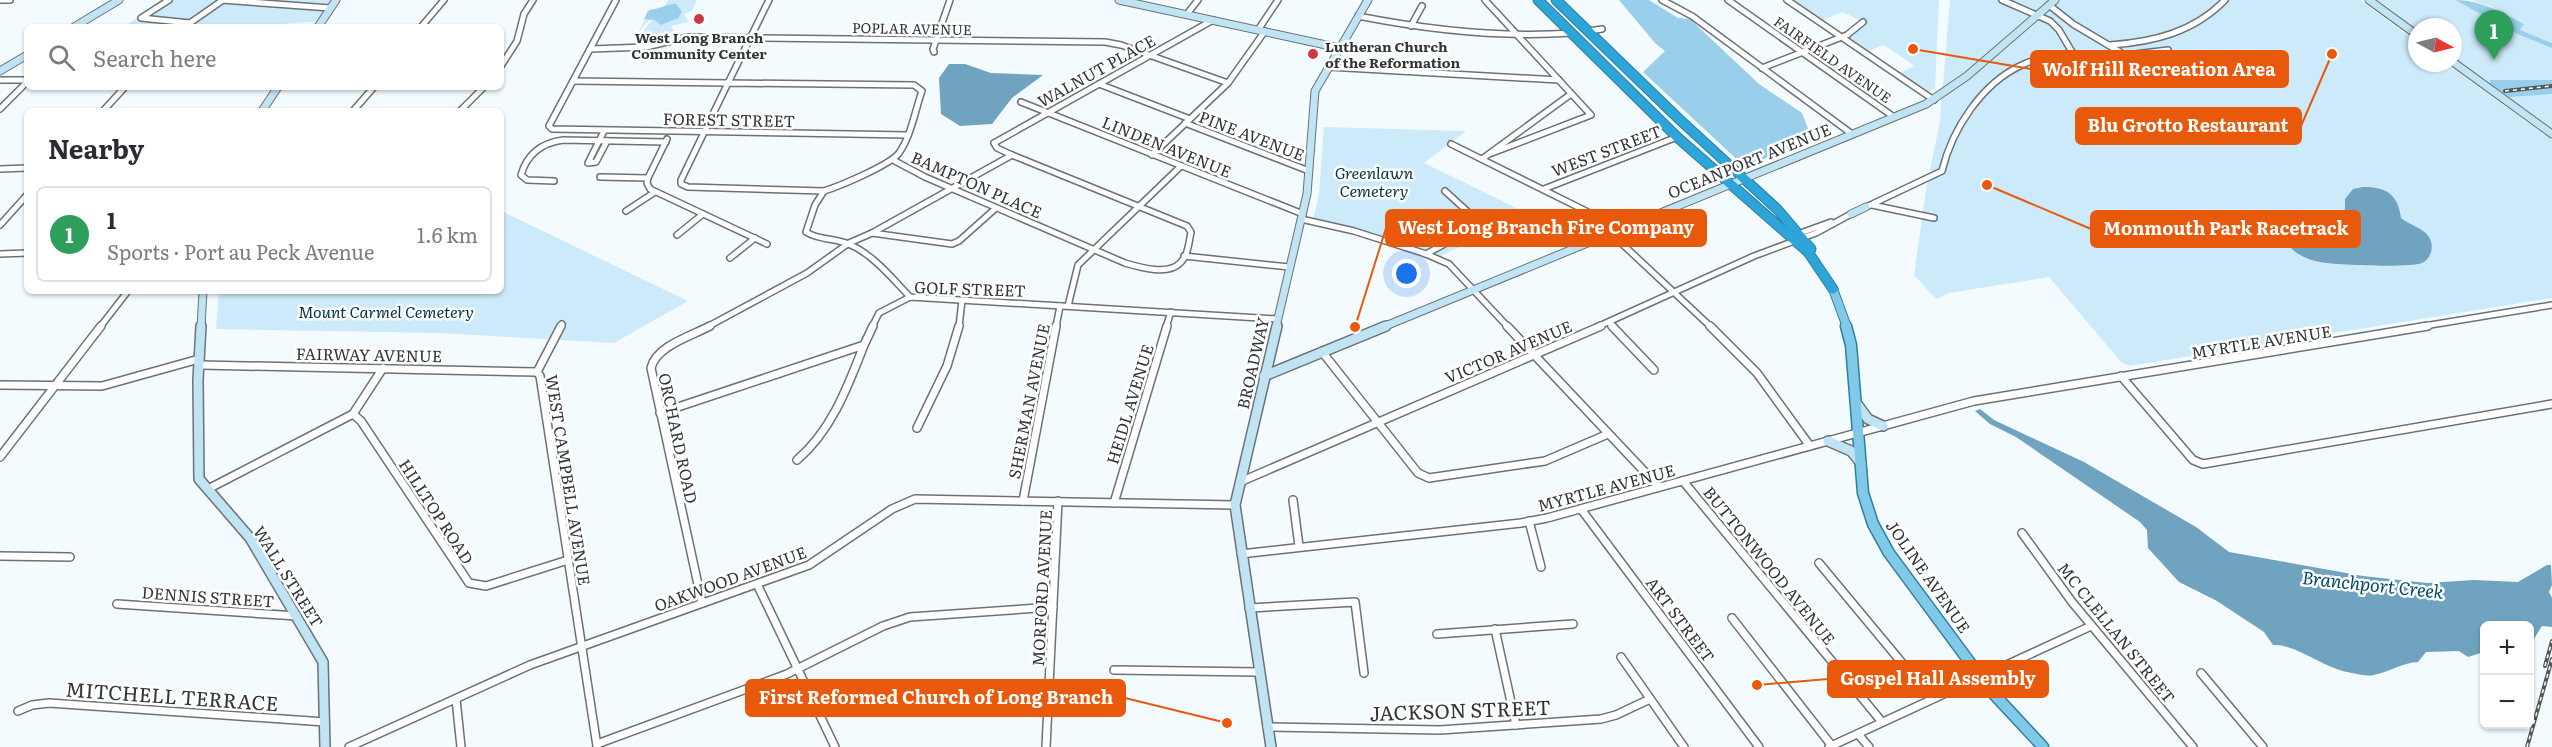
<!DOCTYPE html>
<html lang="en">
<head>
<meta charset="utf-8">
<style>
  body { margin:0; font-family:Literata,serif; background:#f7f7f7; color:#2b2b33 }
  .controls { position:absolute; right:18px; bottom:18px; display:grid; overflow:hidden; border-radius:9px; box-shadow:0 2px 4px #0004 }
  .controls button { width:54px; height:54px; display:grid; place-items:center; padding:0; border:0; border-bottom:2px solid #e1e1e2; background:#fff; color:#2b2b33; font:30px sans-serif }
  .compass { position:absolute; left:2408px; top:18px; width:54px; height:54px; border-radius:50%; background:#fff; box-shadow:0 2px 4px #0004; rotate:97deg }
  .you { position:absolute; left:1407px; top:274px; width:21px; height:21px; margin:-15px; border:4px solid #fff; border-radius:50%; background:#1a73e8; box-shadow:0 0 0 9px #1a73e833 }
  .badge { display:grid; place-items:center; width:39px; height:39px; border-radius:50%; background:#2563eb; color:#fff; font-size:20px; font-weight:700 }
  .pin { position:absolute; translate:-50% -50px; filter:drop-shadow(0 2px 3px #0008) }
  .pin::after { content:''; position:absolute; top:32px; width:21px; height:18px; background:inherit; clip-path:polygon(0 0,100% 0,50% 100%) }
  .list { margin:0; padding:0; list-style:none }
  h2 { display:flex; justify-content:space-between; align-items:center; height:78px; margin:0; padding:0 24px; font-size:26px }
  h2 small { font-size:20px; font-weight:400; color:#7c7c81 }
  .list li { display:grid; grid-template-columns:39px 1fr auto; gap:18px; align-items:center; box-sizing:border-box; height:96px; margin:0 12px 12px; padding:0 12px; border:2px solid #e1e1e2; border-radius:9px }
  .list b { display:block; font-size:22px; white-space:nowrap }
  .list p { margin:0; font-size:20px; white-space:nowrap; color:#7c7c81 }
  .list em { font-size:20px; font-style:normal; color:#7c7c81 }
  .icon { flex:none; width:33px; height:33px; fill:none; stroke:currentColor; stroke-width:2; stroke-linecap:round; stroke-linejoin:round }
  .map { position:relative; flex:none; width:2552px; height:747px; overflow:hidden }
  .search { position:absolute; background:#fff; box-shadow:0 2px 4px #0004; left:24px; top:24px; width:480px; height:66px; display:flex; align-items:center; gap:15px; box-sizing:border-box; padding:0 21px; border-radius:9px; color:#7c7c81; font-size:22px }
  .panel { position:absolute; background:#fff; box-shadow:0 2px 4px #0004; left:24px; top:108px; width:480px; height:186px; border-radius:9px }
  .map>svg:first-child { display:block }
  .green { fill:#cdeafa }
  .forest { fill:#99cfeb }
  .water { fill:#6fa3bf }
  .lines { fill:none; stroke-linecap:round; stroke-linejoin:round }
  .street-far1-casing { stroke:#6b7276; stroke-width:8 }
  .street-casing { stroke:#6b7276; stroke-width:10 }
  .secondary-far1-casing { stroke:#6b7276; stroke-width:9 }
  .secondary-casing { stroke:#6b7276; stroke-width:12 }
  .primary-far1-casing { stroke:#2e7e9f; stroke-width:10 }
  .primary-casing { stroke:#2e7e9f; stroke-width:13 }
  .highway-casing { stroke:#2e7e9f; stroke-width:11 }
  .street-far1 { stroke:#fff; stroke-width:5 }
  .street { stroke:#fff; stroke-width:7 }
  .secondary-far1 { stroke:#c0e4f3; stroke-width:7 }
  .secondary { stroke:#c0e4f3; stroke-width:9 }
  .primary-far1 { stroke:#81c9e8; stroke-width:8 }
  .primary { stroke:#81c9e8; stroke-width:10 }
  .highway { stroke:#2da5d8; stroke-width:9 }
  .rail-casing { stroke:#515657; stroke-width:4 }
  .rail { stroke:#fff; stroke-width:1.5; stroke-dasharray:4; stroke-linecap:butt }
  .poi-dot { fill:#ca3b44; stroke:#fff; stroke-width:2 }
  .labels { text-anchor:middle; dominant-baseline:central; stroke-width:5; stroke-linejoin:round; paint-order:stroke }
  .far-street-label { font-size:14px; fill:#313536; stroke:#fff }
  .far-poi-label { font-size:14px; font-weight:bold; fill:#313536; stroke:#fff }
  .street-label { font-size:16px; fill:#313536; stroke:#fff }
  .park-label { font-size:16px; font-style:italic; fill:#033447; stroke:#fff }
  .water-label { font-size:18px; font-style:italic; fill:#004a66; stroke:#fff }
  .near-street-label { font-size:20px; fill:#313536; stroke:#fff }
  .leader { fill:none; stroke:#e8590c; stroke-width:2 }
  .callout-dot { fill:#e8590c; stroke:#fff; stroke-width:2 }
  .callout { fill:#e8590c; stroke:#e8590c; stroke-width:2 }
  .callout-label { font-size:18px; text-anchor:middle; font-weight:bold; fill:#fff }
</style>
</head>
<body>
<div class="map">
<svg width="2552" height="747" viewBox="0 0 2552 747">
  <rect width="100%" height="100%" fill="#f4fbff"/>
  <g class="green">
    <polygon points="167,0 332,0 318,21 249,27 123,27"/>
    <path d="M668,0H697L692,11L684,14L689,22L671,26L674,31L665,34L660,32L658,37L663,40L636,45L648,24L660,16C643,20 640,32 632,45L650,9H663Z"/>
    <polygon points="1787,0 1939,0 1935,88 1925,94 1896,74 1915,66 1884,45 1864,53 1844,39 1864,22 1842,12 1819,22"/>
    <polygon points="1950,0 2360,0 2417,42 2417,63 2446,63 2552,140 2552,298 2129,366 2121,362 2049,277 1949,293 1936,299 1914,275 1926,190 1940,121"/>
    <polygon points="2375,0 2455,0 2515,33 2552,48 2552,129 2453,57 2453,27 2417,27 2417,30"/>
    <polygon points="2471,0 2552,0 2552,43 2519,30 2524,24 2492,7"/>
    <polygon points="1324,127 1466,131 1424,163 1545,222 1495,241 1480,237 1434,259 1353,232 1312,225 1319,194"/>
    <polygon points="501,211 688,301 614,343 439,333 216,329 219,291 501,291"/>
  </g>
  <g class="forest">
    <polygon points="1619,0 1649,0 1678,18 1690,19 1759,84 1802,113 1812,139 1745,167 1643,72 1665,51 1655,43"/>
    <path d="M2455,0C2481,0 2501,12 2524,24L2520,30L2552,43V48L2515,33Z"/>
    <polygon points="672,4 676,4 682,12 678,18 661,25 655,20 644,19 648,11"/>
    <polygon points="2490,80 2552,80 2552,94 2509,97 2490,84"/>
  </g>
  <g class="water">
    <polygon points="949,64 965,64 991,73 1043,75 1012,98 992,124 960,126 941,114 939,78"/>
    <path d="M2363,187C2386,187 2398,194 2401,218C2409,225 2425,228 2430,239C2434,247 2431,259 2422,263C2409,268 2335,265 2320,262C2309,260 2299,256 2291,248L2289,237C2307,215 2308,231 2327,229C2333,229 2340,225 2345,223V199L2353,189Z"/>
    <path d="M1980,409L1994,420L2084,462L2196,527L2229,552L2363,576L2427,583L2474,580L2518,582L2547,565H2551L2552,585L2549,592L2552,598V627L2542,626L2530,645V626H2484V652L2468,657L2459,651L2426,652L2418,662C2401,663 2390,672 2374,675C2367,677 2354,673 2347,672C2324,668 2293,643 2273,645L2264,632L2217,601L2179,582L2148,548L2147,530L2140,522L2016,437L1990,424L1975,411Z"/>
  </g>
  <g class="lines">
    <g class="street-far1-casing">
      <g id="street-far1">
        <polyline points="0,0 10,0"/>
        <polyline points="169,0 141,18 190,23 223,0"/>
        <polyline points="222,0 330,8"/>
        <polyline points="616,0 549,126 552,129 908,135"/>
        <polyline points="1485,0 1591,115 1492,153"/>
        <polyline points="1662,0 1692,16 1852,134"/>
        <polyline points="1728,0 1894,117"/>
        <polyline points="1787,0 1934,100"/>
        <polyline points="2002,0 2050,21 2059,30 2072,52 2086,61 2102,63 2135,54 2168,50"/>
        <polyline points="2049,5 2073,24 2120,52 2120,59"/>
        <polyline points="1187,14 1198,0"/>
        <path d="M1358,16C1429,30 1499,38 1572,33"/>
        <polyline points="1411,26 1422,6"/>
        <polyline points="421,27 444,0"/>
        <polyline points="1258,30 1278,0"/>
        <polyline points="1589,31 1602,29"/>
        <path d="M2110,45C2154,42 2194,32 2225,0"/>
        <polyline points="590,49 646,47 688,37 1105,42 1121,45 1228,83"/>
        <polyline points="934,52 933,49 950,0"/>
        <polyline points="501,66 517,41 524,14 533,0"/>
        <polyline points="1328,67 1559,80"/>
        <polyline points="1762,68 1847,35 1863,22"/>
        <polyline points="0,80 27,80"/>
        <polyline points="573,81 728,83"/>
        <path d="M728,83L914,85L922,91C915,111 911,136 899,153C890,165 840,186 824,191L688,187L681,184V180Z"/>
        <polyline points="728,83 769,0"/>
        <polyline points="1099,84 1190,119"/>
        <polyline points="1021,102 1303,214"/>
        <polyline points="0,109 27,82"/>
        <polyline points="103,111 125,87"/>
        <polyline points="353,111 374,87"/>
        <polyline points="460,111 484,87"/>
        <polyline points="1185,123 1309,171"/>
        <polyline points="604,131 588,163 596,162 607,141"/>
        <polyline points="667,139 648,178 647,183 650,189 767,244"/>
        <polyline points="1451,144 1588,212 1711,327"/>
        <polyline points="1152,155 1228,83 1265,31"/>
        <polyline points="1482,159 1571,94"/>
        <path d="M893,160L925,177L1125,263C1139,267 1168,276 1180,263C1188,256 1189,242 1191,232L1187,226L1012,155L997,148L994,143L1213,20"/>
        <polyline points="0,169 27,168"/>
        <polyline points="600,177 648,178"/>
        <path d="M554,181L527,180L521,175C527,154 541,143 563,140L666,142"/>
        <polyline points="1544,189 1677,137"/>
        <path d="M824,191L815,205L806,232C818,240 833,238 846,243C871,252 892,278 910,297"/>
        <polyline points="1872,205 1934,218"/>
        <path d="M1866,207L1942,171C1952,129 1982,83 2022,65C2037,57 2056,57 2072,52"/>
        <polyline points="626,211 655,192"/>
        <polyline points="1301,219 1354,231 1426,254 1449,264 1508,327"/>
        <polyline points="0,225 27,195"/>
        <polyline points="872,233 952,244 959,241 996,208"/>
        <polyline points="677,235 703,214"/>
        <polyline points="1795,235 1831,222"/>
        <polyline points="0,254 27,253"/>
        <polyline points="1426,254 1476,227 1479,222 1445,191"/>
        <polyline points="1184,256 1289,267"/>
        <polyline points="730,258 755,238"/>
        <polyline points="1068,306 1078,265 1181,166"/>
        <polyline points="1609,322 1614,327"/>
        <polyline points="100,327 128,291"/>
        <polyline points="560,327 562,324"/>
        <polyline points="707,327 807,273 849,243 872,233 1012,155"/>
        <polyline points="872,327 879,313 910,297 1277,319"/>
        <polyline points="959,327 962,300"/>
        <polyline points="1056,327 1060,306"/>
        <polyline points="1166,327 1171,312"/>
        <polyline points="1597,327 1754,256 1816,233 1851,214"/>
        <polyline points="2418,327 2552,305"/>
      </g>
    </g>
    <g class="street-casing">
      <g id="street">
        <polyline points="561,326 537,372 540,376 597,746"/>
        <polyline points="1507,326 1659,487"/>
        <polyline points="1612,326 1654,370"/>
        <polyline points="1710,326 1757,373 1810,446"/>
        <polyline points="1323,353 1418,473 1429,478 1545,461 1608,434"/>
        <polyline points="201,365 537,372"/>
        <polyline points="383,368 353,414 361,421 469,583 486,586 568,560"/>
        <polyline points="2121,376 2193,460 2203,464 2552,404"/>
        <polyline points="0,385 102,386 199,359"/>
        <polyline points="660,413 864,345 873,326"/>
        <polyline points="917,428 947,366 959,326"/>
        <polyline points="0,457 101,326"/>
        <path d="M797,460C832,430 848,386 864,345"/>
        <polyline points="1683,481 1882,722"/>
        <polyline points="1240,482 1601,326"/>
        <polyline points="208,489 353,414"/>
        <polyline points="1293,500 1299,546"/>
        <polyline points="1023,501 1056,326"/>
        <polyline points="1114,503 1167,326"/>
        <polyline points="1581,509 1759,747"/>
        <polyline points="1529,521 1541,567"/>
        <polyline points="2022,533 2072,602 2193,747"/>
        <polyline points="1241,554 1521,523 1547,518 1974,401 2428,326"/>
        <polyline points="0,556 70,557"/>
        <polyline points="1819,563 1932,699"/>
        <polyline points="757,584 835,747"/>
        <path d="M702,603L651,368C656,346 691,336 710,326"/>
        <polyline points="117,604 297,616"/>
        <polyline points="1249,608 1355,602 1364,673"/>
        <polyline points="1732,618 1832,746"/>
        <polyline points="1495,629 1516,725"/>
        <polyline points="1437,634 1573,624"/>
        <polyline points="1621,657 1684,747"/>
        <polyline points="1114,670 1259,672"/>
        <polyline points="2201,673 2263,747"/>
        <polyline points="456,699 461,747"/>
        <polyline points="18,711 32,705 49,703 325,722"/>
        <polyline points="1267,727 1440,730 1601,719 1616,715 1650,699"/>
        <polyline points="1858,734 1869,747"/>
        <polyline points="597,744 787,674 883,626 910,617 1053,607"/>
        <polyline points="349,747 530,665 809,565 892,509 915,499 1235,505"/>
        <polyline points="1046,747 1058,501"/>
        <polyline points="1829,747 2091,626"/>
      </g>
    </g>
    <g class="secondary-far1-casing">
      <g id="secondary-far1">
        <polyline points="1119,0 1340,48"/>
        <polyline points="2369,0 2417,35"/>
        <polyline points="74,27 119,0"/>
        <polyline points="318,27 336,0"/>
        <polyline points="2453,62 2552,134"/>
        <polyline points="0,71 27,55"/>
        <polyline points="262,111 278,87"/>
        <polyline points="1851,214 1866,207"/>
        <polyline points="201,327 203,291"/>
        <polyline points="1276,327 1307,194 1315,91 1368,0"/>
        <polyline points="1383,327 1926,104 1967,76 2055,0"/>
      </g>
    </g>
    <g class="secondary-casing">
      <g id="secondary">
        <polyline points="201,326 198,380 199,479 250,538 323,662 325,747"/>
        <polyline points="1264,376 1386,326"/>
        <polyline points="1857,404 1868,419 1883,426"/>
        <polyline points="1828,441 1851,451 1861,463"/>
        <polyline points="1271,747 1235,505 1277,326"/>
      </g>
    </g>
    <g class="primary-far1-casing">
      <polyline id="primary-far1" points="1833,289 1847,327"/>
    </g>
    <g class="primary-casing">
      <polyline id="primary" points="1846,326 1851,345 1863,493 1873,524 1889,553 1991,691 2043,747"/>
    </g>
    <g class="highway-casing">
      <g id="highway">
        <polyline points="1538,0 1677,137 1808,252 1833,289"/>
        <polyline points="1556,0 1679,119 1778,210 1811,249"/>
      </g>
    </g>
    <use href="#street-far1" class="street-far1"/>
    <use href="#street" class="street"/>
    <use href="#secondary-far1" class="secondary-far1"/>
    <use href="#secondary" class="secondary"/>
    <use href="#primary-far1" class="primary-far1"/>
    <use href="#primary" class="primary"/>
    <use href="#highway" class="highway"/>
    <g class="rail-casing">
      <g id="rail">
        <polyline points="2505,91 2552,86"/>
        <polyline points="2545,666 2552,641"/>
        <polyline points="2527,747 2552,659"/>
      </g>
    </g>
    <use href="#rail" class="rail"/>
  </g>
  <g class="poi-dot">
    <circle cx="699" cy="19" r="6"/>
    <circle cx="1313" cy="54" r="6"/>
  </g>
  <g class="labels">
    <g class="far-street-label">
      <text transform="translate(912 28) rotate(1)">POPLAR AVENUE</text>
      <text transform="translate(1833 59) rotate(35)">FAIRFIELD AVENUE</text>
    </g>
    <g class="far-poi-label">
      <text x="699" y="37">West Long Branch<tspan x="699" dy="16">Community Center</tspan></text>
      <text x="1325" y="46" text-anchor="start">Lutheran Church<tspan x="1325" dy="16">of the Reformation</tspan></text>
    </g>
    <g class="street-label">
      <text transform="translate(1096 70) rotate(-29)">WALNUT PLACE</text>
      <text transform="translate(729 119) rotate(1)">FOREST STREET</text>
      <text transform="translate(1252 135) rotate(21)">PINE AVENUE</text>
      <text transform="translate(1167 146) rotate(22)">LINDEN AVENUE</text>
      <text transform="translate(1606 150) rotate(-21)">WEST STREET</text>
      <text transform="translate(1749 160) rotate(-22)">OCEANPORT AVENUE</text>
      <text transform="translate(977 184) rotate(24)">BAMPTON PLACE</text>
      <text transform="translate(970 288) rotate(2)">GOLF STREET</text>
      <text transform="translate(2261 341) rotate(-9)">MYRTLE AVENUE</text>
      <text transform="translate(1508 351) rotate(-23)">VICTOR AVENUE</text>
      <text transform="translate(369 354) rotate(1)">FAIRWAY AVENUE</text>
      <text transform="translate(1252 363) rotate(-77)">BROADWAY</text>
      <text transform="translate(1028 401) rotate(-79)">SHERMAN AVENUE</text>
      <text transform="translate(1129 404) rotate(-73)">HEIDL AVENUE</text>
      <text transform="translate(679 438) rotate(78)">ORCHARD ROAD</text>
      <text transform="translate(569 480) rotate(81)">WEST CAMPBELL AVENUE</text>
      <text transform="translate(1606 487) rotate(-15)">MYRTLE AVENUE</text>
      <text transform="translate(437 511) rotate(57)">HILLTOP ROAD</text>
      <text transform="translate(1770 565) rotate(51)">BUTTONWOOD AVENUE</text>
      <text transform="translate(289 576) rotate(58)">WALL STREET</text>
      <text transform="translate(1929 576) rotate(55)">JOLINE AVENUE</text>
      <text transform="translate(730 578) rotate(-20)">OAKWOOD AVENUE</text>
      <text transform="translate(1041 588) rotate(-87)">MORFORD AVENUE</text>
      <text transform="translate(208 596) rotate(4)">DENNIS STREET</text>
      <text transform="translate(1681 619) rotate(53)">ART STREET</text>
      <text transform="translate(2117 632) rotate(51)">MC CLELLAN STREET</text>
    </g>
    <g class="park-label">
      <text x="1374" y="172">Greenlawn<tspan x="1374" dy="18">Cemetery</tspan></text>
      <text x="386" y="311">Mount Carmel Cemetery</text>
    </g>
    <g class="water-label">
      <text transform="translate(2373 584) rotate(6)">Branchport Creek</text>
    </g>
    <g class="near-street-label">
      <text transform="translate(172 695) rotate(4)">MITCHELL TERRACE</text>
      <text transform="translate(1460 709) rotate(-2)">JACKSON STREET</text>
    </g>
  </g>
  <path class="leader" d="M1913 49L2031 69M2332 54L2301 126M1355 327L1386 228M1987 185L2091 229M1757 685L1828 679M1227 723L1125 698"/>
  <g class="callout-dot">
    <circle cx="1913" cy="49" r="6"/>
    <circle cx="2332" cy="54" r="6"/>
    <circle cx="1355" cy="327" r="6"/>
    <circle cx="1987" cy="185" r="6"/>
    <circle cx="1757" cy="685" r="6"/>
    <circle cx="1227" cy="723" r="6"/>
  </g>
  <g class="callout">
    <rect x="2031" y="51" width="257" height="36" rx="6"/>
    <rect x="2076" y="108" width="225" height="36" rx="6"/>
    <rect x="1386" y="210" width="320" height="36" rx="6"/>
    <rect x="2091" y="211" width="269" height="36" rx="6"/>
    <rect x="1828" y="661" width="220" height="36" rx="6"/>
    <rect x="746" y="680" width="379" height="36" rx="6"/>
  </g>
  <g class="callout-label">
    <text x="2159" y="76">Wolf Hill Recreation Area</text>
    <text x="2188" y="132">Blu Grotto Restaurant</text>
    <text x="1546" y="234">West Long Branch Fire Company</text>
    <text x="2226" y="235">Monmouth Park Racetrack</text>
    <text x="1938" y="685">Gospel Hall Assembly</text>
    <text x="936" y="704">First Reformed Church of Long Branch</text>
  </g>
</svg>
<div class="controls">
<button>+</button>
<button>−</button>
</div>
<svg class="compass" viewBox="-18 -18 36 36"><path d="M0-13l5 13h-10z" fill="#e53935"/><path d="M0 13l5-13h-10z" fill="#7c7c81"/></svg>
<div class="you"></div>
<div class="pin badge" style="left:2494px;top:60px;background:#2e9e5b">1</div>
<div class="search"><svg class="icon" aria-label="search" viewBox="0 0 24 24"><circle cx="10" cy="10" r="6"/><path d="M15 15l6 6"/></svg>Search here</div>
<section class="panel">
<h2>Nearby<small></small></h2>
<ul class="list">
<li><span class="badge" style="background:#2e9e5b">1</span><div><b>1</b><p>Sports · Port au Peck Avenue</p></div><em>1.6 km</em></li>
</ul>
</section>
</div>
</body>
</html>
